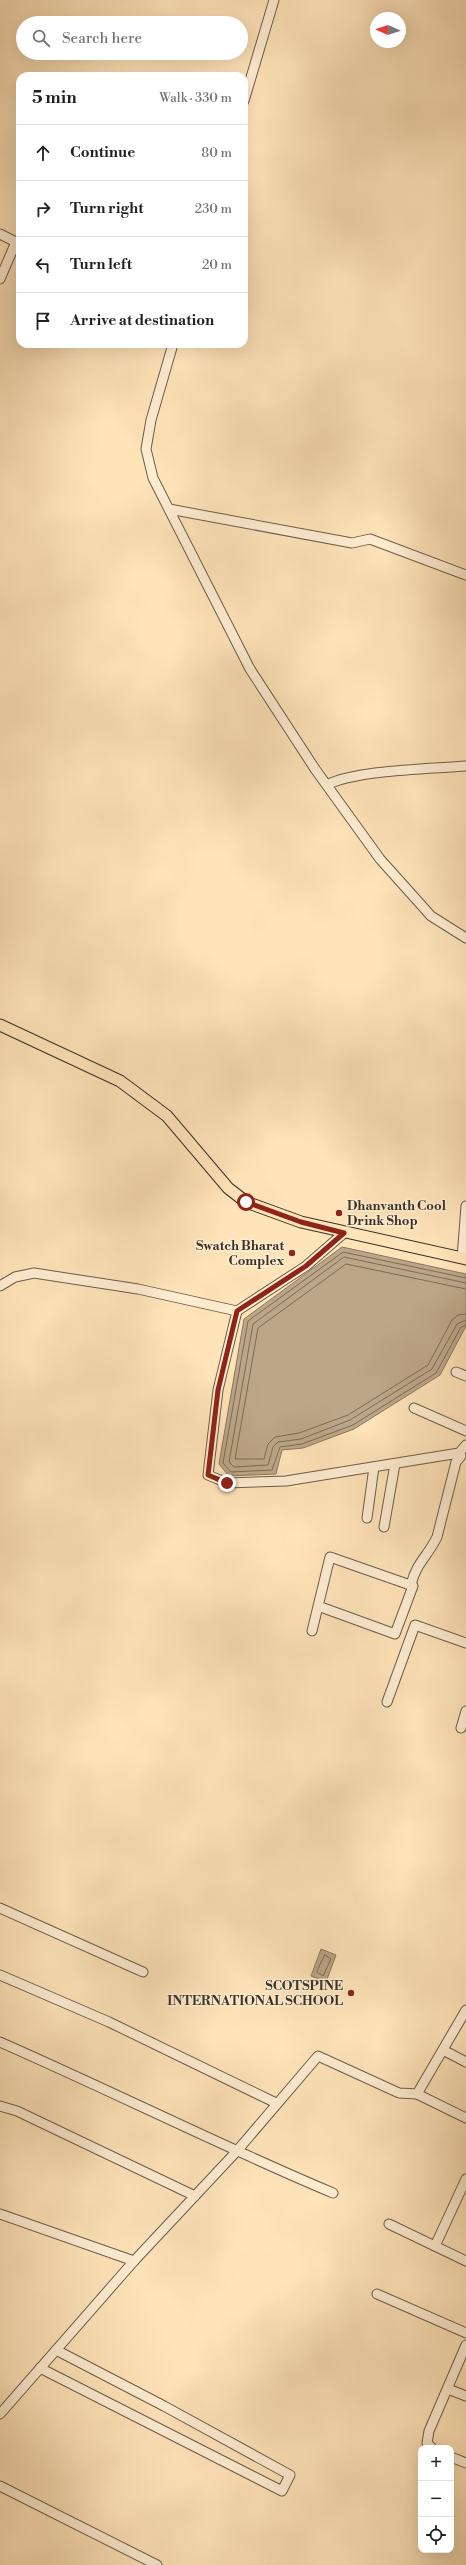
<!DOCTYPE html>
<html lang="en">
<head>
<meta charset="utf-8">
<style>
  body { margin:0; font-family:"Libre Bodoni",serif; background:#f6f6f6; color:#202124 }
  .controls { position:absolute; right:12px; bottom:12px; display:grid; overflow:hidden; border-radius:8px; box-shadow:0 4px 16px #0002 }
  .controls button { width:36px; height:36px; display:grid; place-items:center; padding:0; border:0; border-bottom:1px solid #e0e0e0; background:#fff; color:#202124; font:20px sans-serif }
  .compass { position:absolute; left:370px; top:12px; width:36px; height:36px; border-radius:50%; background:#fff; box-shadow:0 4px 16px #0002; rotate:273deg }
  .stop { position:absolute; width:12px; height:12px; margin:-9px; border:3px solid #8f2418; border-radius:50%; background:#fff }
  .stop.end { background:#8f2418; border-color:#fff; box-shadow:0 1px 4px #0008 }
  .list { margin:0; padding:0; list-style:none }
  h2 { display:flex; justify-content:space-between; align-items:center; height:52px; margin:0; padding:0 16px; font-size:17px }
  h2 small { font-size:13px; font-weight:400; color:#757577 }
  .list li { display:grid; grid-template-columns:26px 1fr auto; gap:12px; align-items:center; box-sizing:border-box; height:56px; padding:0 16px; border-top:1px solid #e0e0e0 }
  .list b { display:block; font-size:15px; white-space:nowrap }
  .list em { font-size:13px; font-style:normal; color:#757577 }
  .icon { flex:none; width:22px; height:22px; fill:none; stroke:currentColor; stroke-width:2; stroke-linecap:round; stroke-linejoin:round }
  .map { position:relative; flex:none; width:466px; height:2565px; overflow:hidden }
  .search { position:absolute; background:#fff; box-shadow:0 4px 16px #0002; left:16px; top:16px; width:232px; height:44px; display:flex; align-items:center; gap:10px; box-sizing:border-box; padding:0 14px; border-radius:22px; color:#757577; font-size:15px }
  .panel { position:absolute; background:#fff; box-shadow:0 4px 16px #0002; left:16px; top:72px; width:232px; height:276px; border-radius:12px }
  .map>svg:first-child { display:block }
  .water { fill:#bca687; stroke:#887760 }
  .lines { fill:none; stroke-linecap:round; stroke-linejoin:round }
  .shore { stroke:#7a6c56; stroke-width:1 }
  .minor-casing { stroke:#6a5e4b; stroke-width:11 }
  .major-casing { stroke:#393126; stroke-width:13 }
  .minor { stroke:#ffedd2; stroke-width:9 }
  .major { stroke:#ffe3b9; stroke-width:11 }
  .route { stroke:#8f2418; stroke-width:5 }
  .poi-dot { fill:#8f2418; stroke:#ffedd2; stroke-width:1.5 }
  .labels { text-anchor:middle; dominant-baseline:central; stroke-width:3; stroke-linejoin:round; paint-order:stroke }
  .poi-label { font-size:13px; font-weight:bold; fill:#393126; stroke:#ffedd2; text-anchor:end }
</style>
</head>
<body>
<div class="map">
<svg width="466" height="2565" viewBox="0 0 466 2565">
  <rect width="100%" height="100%" fill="#ffe3b9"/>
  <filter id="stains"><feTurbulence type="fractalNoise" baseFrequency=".005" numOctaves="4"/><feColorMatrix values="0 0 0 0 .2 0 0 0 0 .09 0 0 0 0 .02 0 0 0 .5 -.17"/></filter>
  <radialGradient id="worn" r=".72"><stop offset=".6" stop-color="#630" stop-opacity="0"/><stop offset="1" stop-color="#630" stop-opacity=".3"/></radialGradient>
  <g class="water">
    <polygon points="342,1247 466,1274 466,1326 440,1375 354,1429 303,1448 282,1450 276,1474 229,1476 219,1464 244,1319"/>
    <polygon points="321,1949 336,1955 326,1982 311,1976"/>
  </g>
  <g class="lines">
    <g class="shore">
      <polyline points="466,1278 343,1252 248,1321 223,1463 231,1472 272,1470 280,1447 302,1444 353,1425 436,1373 461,1327 466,1325"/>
      <polyline points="466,1283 344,1257 253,1324 229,1462 234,1467 268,1465 273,1447 278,1442 301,1439 350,1420 432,1369 457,1324 466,1320"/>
      <polyline points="466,1289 346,1264 258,1328 235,1459 264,1459 268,1444 275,1437 299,1433 348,1415 428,1365 452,1320 458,1315 466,1314"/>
      <polygon points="325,1955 331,1959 323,1976 317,1972"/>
    </g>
    <g class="minor-casing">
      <g id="minor">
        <polyline points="244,101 274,0"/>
        <polyline points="0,234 16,242 0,279"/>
        <polyline points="173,344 151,420 146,449 153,478 250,669 315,769 380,859 431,916 466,938"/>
        <polyline points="169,509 352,543 370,539 466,575"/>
        <path d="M327,785C355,770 432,769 466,766"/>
        <polyline points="344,1233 306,1266 237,1311 218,1390 208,1475 227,1483 286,1481 459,1453 466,1445"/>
        <polyline points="462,1258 466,1206"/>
        <polyline points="0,1286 15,1277 34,1273 138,1289 237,1311"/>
        <polyline points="456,1372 466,1376"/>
        <polyline points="414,1408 466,1431"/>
        <polyline points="367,1518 374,1467"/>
        <polyline points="384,1527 395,1464"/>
        <path d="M411,1585C416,1563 428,1556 437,1537L456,1462L461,1456"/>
        <polyline points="312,1631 330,1557 413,1586 395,1634 318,1606"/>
        <polyline points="387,1702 415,1625 466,1643"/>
        <polyline points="461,1728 466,1711"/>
        <polyline points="0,1908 143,1972"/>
        <polyline points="0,1975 109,2022 276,2103"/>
        <path d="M0,2042C112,2091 221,2146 333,2193"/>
        <polyline points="443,2050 466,2062"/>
        <polyline points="417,2094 466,2118"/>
        <polyline points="0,2106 17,2111 195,2196"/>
        <polyline points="0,2214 134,2261"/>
        <polyline points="389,2224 466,2261"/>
        <polyline points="435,2246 466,2179"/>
        <polyline points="377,2294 466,2333"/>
        <polyline points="40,2368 282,2491 290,2475 164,2406 56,2350"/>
        <polyline points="448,2389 466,2396"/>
        <polyline points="0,2414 134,2261 236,2152 318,2056 399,2093 417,2094 466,2010"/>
        <polyline points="432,2448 427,2443 429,2431 466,2345"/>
        <polyline points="451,2457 466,2463"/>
        <polyline points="0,2486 157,2565"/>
      </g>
    </g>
    <g class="major-casing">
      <polyline id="major" points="0,1025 120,1081 167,1116 228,1188 246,1202 301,1222 466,1259"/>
    </g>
    <use href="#minor" class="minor"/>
    <use href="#major" class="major"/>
  </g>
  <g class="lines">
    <polyline class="route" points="227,1483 208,1475 218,1390 237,1311 306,1266 344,1233 301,1222 246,1202"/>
  </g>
  <g class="poi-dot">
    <circle cx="339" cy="1213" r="4"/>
    <circle cx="292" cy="1253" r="4"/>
    <circle cx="351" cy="1993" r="4"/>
  </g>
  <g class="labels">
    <g class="poi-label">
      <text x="347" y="1206" text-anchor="start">Dhanvanth Cool<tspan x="347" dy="15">Drink Shop</tspan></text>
      <text x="284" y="1246">Swatch Bharat<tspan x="284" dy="15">Complex</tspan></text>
      <text x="343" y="1986">SCOTSPINE<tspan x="343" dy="15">INTERNATIONAL SCHOOL</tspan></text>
    </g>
  </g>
  <rect width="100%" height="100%" filter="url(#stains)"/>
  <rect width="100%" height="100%" fill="url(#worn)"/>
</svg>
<div class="controls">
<button>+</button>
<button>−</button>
<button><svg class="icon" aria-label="locate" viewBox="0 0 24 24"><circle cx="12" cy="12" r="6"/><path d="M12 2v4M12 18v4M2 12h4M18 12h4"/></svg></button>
</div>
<svg class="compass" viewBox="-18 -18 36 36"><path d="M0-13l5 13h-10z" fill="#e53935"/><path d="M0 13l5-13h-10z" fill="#757577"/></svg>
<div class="stop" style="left:246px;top:1202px"></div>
<div class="stop end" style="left:227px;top:1483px"></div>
<div class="search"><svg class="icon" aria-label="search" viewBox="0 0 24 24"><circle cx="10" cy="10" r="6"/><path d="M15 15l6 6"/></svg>Search here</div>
<section class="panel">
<h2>5 min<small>Walk · 330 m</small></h2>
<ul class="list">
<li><svg class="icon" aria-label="ahead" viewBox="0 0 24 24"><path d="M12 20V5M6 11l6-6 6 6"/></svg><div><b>Continue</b></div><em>80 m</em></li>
<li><svg class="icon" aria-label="right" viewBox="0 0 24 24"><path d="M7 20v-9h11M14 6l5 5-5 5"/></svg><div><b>Turn right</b></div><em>230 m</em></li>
<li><svg class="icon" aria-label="left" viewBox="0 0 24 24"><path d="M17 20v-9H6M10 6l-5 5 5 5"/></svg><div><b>Turn left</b></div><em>20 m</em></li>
<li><svg class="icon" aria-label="arrive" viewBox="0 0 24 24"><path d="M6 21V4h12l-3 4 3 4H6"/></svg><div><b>Arrive at destination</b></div></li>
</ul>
</section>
</div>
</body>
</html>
